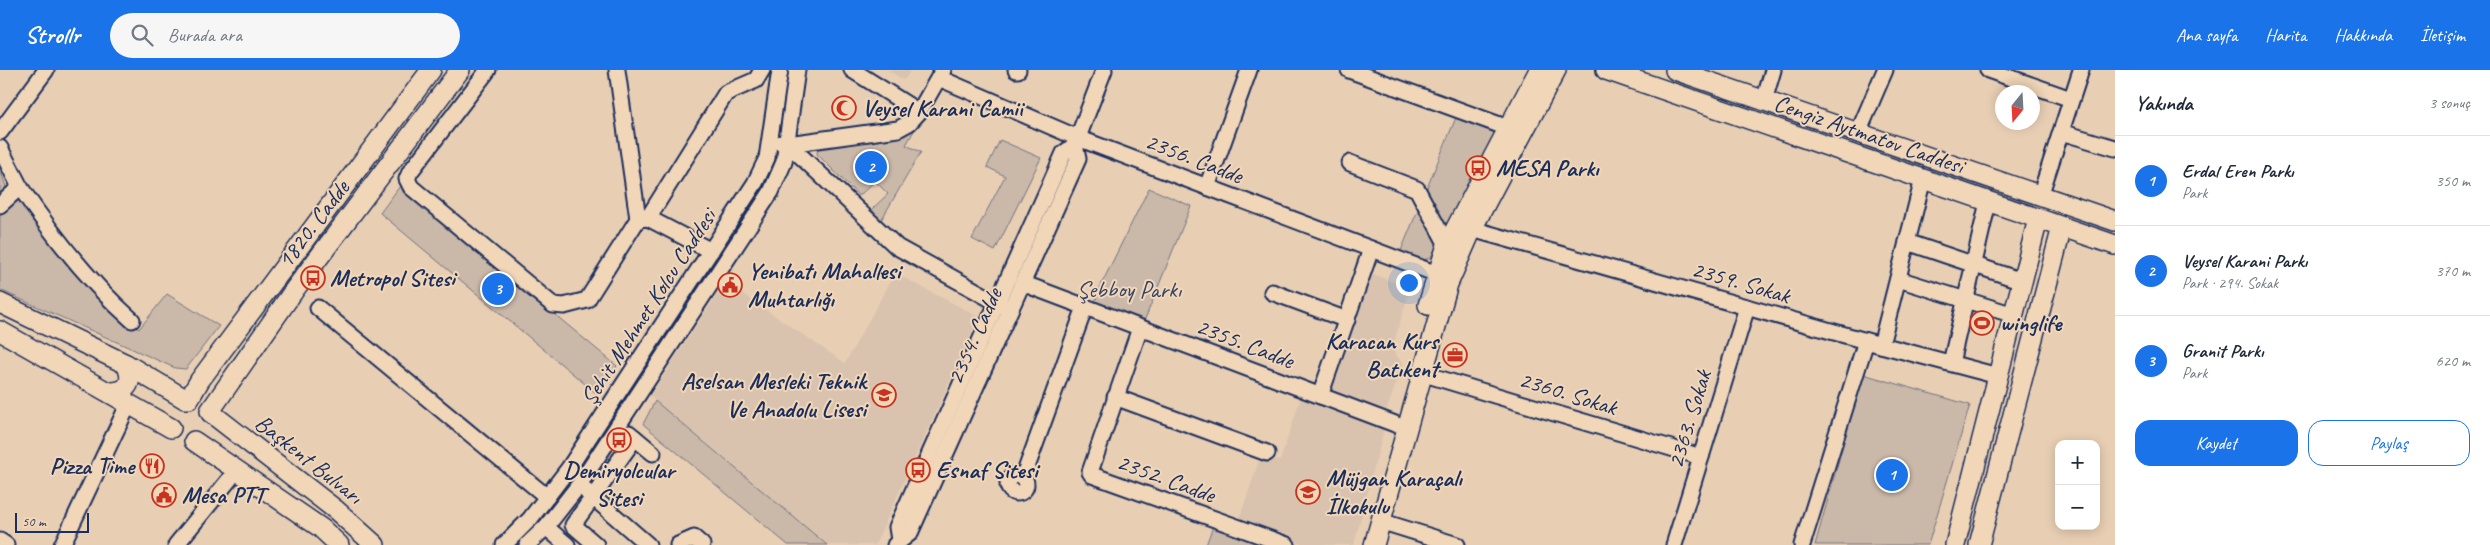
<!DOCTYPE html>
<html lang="tr">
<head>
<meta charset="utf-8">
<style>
  body { margin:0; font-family:Caveat,sans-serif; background:#f6f6f7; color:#1f2937 }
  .controls { position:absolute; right:15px; bottom:15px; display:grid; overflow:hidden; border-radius:10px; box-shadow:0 2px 12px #0003 }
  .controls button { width:45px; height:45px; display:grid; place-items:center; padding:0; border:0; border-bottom:1px solid #e0e1e3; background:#fff; color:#1f2937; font:25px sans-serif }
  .compass { position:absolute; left:1995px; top:15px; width:45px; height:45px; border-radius:50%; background:#fff; box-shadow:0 2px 12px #0003; rotate:198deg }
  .scale { position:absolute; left:15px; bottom:12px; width:74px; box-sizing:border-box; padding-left:5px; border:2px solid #1b2f5e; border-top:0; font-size:14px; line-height:18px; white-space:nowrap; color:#1b2f5e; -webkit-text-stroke:4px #f1d6b8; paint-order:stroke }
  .you { position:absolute; left:1408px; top:212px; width:18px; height:18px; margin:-12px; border:4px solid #fff; border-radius:50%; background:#1a73e8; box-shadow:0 0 0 8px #1a73e833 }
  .badge { display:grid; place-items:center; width:32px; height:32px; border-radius:50%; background:#1a73e8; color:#fff; font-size:16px; font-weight:700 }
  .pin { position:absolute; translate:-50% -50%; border:2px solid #fff; box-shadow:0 1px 5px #0006 }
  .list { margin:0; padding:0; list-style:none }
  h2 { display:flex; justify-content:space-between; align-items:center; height:65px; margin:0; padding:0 20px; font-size:21px }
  h2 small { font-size:16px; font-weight:400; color:#747a83 }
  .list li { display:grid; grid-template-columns:32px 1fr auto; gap:15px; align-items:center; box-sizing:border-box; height:90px; padding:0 20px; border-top:1px solid #e0e1e3 }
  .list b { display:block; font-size:19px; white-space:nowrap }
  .list p { margin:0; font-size:16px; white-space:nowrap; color:#747a83 }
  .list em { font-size:16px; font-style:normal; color:#747a83 }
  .actions { display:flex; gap:10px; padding:15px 20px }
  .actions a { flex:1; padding:11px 0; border:1px solid #1a73e8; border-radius:15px; text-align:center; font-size:18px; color:#1a73e8 }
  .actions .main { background:#1a73e8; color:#fff }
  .icon { flex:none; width:28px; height:28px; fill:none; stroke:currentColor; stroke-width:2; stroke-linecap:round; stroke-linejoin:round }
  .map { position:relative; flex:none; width:2115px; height:475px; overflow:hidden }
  header { display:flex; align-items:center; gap:30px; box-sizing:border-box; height:70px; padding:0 25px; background:#1a73e8; color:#fff }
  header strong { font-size:24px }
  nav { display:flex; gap:28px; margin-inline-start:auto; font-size:18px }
  .search { width:350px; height:45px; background:#f6f6f7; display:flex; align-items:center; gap:12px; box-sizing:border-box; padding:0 18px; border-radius:28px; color:#747a83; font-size:19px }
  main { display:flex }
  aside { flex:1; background:#fff }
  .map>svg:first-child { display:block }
  .built { fill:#d9c3ae }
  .green { fill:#cab8a8; stroke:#727483 }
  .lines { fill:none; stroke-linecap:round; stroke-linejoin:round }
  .minor-casing { stroke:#1b2f5e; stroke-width:19 }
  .major-casing { stroke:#1b2f5e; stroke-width:22 }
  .minor { stroke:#f1d6b8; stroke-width:15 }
  .major { stroke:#f1d6b8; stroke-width:19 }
  .labels { text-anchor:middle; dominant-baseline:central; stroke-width:4; stroke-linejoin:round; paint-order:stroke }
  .poi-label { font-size:24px; font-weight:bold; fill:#1b2f5e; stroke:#f1d6b8; text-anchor:start }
  .street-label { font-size:24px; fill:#1b2f5e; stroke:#f1d6b8 }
  .park-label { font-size:24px; fill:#354469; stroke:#f1d6b8 }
</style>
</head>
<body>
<header>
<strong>Strollr</strong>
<div class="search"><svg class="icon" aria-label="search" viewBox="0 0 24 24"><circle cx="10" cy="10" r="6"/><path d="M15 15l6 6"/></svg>Burada ara</div>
<nav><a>Ana sayfa</a><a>Harita</a><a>Hakkında</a><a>İletişim</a></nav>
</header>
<main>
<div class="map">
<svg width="2115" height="475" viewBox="0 0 2115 475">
  <rect width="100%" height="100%" fill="#e8cfb4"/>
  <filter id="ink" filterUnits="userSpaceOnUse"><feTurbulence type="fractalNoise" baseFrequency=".02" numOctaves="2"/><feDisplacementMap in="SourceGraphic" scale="10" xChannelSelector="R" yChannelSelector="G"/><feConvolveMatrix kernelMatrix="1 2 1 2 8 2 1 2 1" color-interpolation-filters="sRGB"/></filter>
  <g filter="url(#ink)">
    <g class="built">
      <polygon points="887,0 911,0 904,10"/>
      <polygon points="895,203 979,247 875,475 827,475 650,326 725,212 845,293"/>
      <polygon points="1371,203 1410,219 1392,279 1403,294 1385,345 1326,323"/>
      <polygon points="1301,327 1384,359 1354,475 1304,475 1238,452 1261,385 1280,391"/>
    </g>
    <g class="green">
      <polygon points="1457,45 1495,61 1495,63 1431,187 1422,191 1400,183"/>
      <polygon points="915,59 906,75 921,82 880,152 872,139 888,124 875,111 859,126 817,84 818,77"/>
      <polygon points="1000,70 1041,88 995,181 972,169 1005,106 987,97"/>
      <polygon points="0,98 6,117 0,126"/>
      <polygon points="400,116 617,296 597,324 380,143"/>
      <polygon points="1149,118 1191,136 1143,254 1094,235 1100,217"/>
      <polygon points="22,127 101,229 139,259 167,224 219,256 186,299 175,298 0,220 0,145"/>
      <polygon points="1863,304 1970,335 1928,475 1815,475"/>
      <polygon points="655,331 827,475 788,475 643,354"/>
      <polygon points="1213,456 1265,475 1206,475"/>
    </g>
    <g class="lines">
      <g class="minor-casing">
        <g id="minor">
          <polyline points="488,0 410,102 407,109 411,117 553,235 564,236 587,230 638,149 648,148 711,181"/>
          <polyline points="617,0 638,149"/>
          <polyline points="852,0 919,42 943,0"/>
          <polyline points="1016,0 1018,0"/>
          <polyline points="1349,0 1508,58"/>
          <polyline points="1988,0 2071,29"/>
          <polyline points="939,8 1078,68 1437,204"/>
          <polyline points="1764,31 1773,0"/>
          <polyline points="0,62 46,0"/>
          <polyline points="2061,62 2115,78"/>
          <polyline points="1858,63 1885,0"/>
          <polyline points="781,73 788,74 898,59 909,53 919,42"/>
          <polyline points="788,74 897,177 1005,237"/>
          <polyline points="0,78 20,117 0,135"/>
          <polyline points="1350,93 1417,119 1447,175"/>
          <path d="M20,117C53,166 88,211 132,250"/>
          <polyline points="1207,117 1249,0"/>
          <polyline points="2040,126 2081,0"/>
          <polyline points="648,148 726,23 756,10 762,0"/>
          <polyline points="1472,159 1866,271 1998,306"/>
          <polyline points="1907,172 2022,211"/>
          <polyline points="1898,209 2014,245"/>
          <polyline points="1022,213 1395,354"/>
          <polyline points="1272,222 1347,250"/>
          <polyline points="318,238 547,427"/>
          <polyline points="1140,258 1090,402 1092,405 1287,475"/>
          <polyline points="1881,275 1923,109"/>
          <polyline points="1951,293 1988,132"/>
          <polyline points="1421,303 1701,387"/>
          <polyline points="1320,326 1371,179"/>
          <polyline points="1115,327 1267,383"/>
          <polyline points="629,363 653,383"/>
          <circle cx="1017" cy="414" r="9"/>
          <polyline points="1023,408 1085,237"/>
          <polyline points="586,421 648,475"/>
          <polyline points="1380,451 1457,475"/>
          <polyline points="546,457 567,475"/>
          <polyline points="899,470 897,457 1064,83 1075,75"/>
          <polyline points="0,471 6,475"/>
          <polyline points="62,475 129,333"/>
          <polyline points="176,475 237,400"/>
          <polyline points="504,475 530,449 569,398 755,113 767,88 780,0"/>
          <polyline points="527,475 546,457 579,415 771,122 784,92 797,0"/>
          <polyline points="596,475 573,455 635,368"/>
          <polyline points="678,475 694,468 702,475"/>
          <polyline points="895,475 910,463 1078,89 1075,75 1104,0"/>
          <polyline points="1674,475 1747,237"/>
          <polyline points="1802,475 1866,271"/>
        </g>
      </g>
      <g class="major-casing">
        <g id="major">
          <polyline points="1606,0 2115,175"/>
          <polyline points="1675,0 2115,151"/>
          <polyline points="0,233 126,294 185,329"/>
          <polyline points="1428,235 1447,175 1539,0"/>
          <polyline points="0,261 171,358"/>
          <path d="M110,322C129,322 134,311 126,294"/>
          <polyline points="189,329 200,310 431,0"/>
          <polyline points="210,341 295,219 460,0"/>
          <polyline points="211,343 336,440 375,475"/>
          <polyline points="194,371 321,458 339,475"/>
          <polyline points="1374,475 1448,214 1472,159 1556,0"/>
          <polyline points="1955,475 2038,149"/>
          <polyline points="1979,475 2062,157"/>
        </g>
      </g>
      <use href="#minor" class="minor"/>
      <use href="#major" class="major"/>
    </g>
  </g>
  <defs>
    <g id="mosque-ring" transform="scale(1.25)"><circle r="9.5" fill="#f1d6b8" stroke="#c8321e" stroke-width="1.5"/><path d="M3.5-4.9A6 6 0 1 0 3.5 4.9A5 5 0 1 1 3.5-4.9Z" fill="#c8321e"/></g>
    <g id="bus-ring" transform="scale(1.25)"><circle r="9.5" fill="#f1d6b8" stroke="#c8321e" stroke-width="1.5"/><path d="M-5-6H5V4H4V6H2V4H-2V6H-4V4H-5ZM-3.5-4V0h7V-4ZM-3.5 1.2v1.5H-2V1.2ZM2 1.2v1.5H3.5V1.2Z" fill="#c8321e"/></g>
    <g id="civic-ring" transform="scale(1.25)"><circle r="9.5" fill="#f1d6b8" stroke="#c8321e" stroke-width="1.5"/><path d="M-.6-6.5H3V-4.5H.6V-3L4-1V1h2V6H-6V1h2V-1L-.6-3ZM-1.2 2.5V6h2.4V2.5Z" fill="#c8321e"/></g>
    <g id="stadium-ring" transform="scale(1.25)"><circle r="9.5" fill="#f1d6b8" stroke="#c8321e" stroke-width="1.5"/><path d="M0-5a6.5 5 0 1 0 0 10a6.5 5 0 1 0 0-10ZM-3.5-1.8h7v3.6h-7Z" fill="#c8321e"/></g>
    <g id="office-ring" transform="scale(1.25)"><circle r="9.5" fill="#f1d6b8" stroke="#c8321e" stroke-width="1.5"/><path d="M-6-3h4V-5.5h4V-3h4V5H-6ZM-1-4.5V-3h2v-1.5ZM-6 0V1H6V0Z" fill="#c8321e"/></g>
    <g id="school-ring" transform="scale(1.25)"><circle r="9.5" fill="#f1d6b8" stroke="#c8321e" stroke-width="1.5"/><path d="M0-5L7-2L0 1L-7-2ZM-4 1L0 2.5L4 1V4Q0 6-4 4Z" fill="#c8321e"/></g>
    <g id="restaurant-ring" transform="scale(1.25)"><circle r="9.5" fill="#f1d6b8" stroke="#c8321e" stroke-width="1.5"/><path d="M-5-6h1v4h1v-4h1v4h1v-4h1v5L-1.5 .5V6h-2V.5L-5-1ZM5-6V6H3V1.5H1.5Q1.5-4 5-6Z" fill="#c8321e"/></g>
  </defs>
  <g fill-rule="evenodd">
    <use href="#mosque-ring" x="844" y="38"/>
    <use href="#bus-ring" x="1478" y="98"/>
    <use href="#bus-ring" x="313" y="208"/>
    <use href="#civic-ring" x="730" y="215"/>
    <use href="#stadium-ring" x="1982" y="253"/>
    <use href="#office-ring" x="1455" y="285"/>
    <use href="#school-ring" x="884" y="325"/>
    <use href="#bus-ring" x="619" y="370"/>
    <use href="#restaurant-ring" x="152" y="396"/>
    <use href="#bus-ring" x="918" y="400"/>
    <use href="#school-ring" x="1308" y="422"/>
    <use href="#civic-ring" x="164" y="425"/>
  </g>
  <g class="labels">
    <g class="poi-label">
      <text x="862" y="38">Veysel Karani Camii</text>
      <text x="1496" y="98">MESA Parkı</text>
      <text x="748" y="201">Yenibatı Mahallesi<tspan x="748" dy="28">Muhtarlığı</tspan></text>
      <text x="330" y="208">Metropol Sitesi</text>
      <text x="2000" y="253">winglife</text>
      <text x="1438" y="271" text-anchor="end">Karacan Kurs<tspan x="1438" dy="28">Batıkent</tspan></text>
      <text x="866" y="311" text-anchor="end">Aselsan Mesleki Teknik<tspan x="866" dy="28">Ve Anadolu Lisesi</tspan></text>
      <text x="134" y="396" text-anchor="end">Pizza Time</text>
      <text x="619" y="400" text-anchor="middle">Demiryolcular<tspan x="619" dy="28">Sitesi</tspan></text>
      <text x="936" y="400">Esnaf Sitesi</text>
      <text x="1326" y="408">Müjgan Karaçalı<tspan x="1326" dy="28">İlkokulu</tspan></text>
      <text x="182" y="425">Mesa PTT</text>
    </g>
    <g class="street-label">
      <text transform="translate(1869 64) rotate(19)">Cengiz Aytmatov Caddesi</text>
      <text transform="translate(1194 88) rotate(21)">2356. Cadde</text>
      <text transform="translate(313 154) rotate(-53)">1820. Cadde</text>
      <text transform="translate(1741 212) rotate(16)">2359. Sokak</text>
      <text transform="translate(648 237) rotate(-57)">Şehit Mehmet Kolcu Caddesi</text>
      <text transform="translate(974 266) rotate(-66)">2354. Cadde</text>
      <text transform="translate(1245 273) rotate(21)">2355. Cadde</text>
      <text transform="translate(1568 323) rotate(17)">2360. Sokak</text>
      <text transform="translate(1689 349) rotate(-73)">2363. Sokak</text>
      <text transform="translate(309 389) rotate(38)">Başkent Bulvarı</text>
      <text transform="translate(1166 408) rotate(20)">2352. Cadde</text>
    </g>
    <g class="park-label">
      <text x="1129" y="219">Şebboy Parkı</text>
    </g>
  </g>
</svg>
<div class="controls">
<button>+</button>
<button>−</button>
</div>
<svg class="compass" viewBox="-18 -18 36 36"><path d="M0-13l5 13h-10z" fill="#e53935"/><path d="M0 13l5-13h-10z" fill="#747a83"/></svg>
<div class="scale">50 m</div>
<div class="you"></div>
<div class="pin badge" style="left:1892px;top:405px">1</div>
<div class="pin badge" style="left:871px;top:97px">2</div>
<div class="pin badge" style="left:498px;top:219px">3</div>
</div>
<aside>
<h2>Yakında<small>3 sonuç</small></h2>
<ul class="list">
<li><span class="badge">1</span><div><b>Erdal Eren Parkı</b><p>Park</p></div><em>350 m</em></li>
<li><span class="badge">2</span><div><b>Veysel Karani Parkı</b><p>Park · 294. Sokak</p></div><em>370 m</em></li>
<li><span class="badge">3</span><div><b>Granit Parkı</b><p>Park</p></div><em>620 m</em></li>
</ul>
<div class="actions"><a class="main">Kaydet</a><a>Paylaş</a></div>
</aside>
</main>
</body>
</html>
